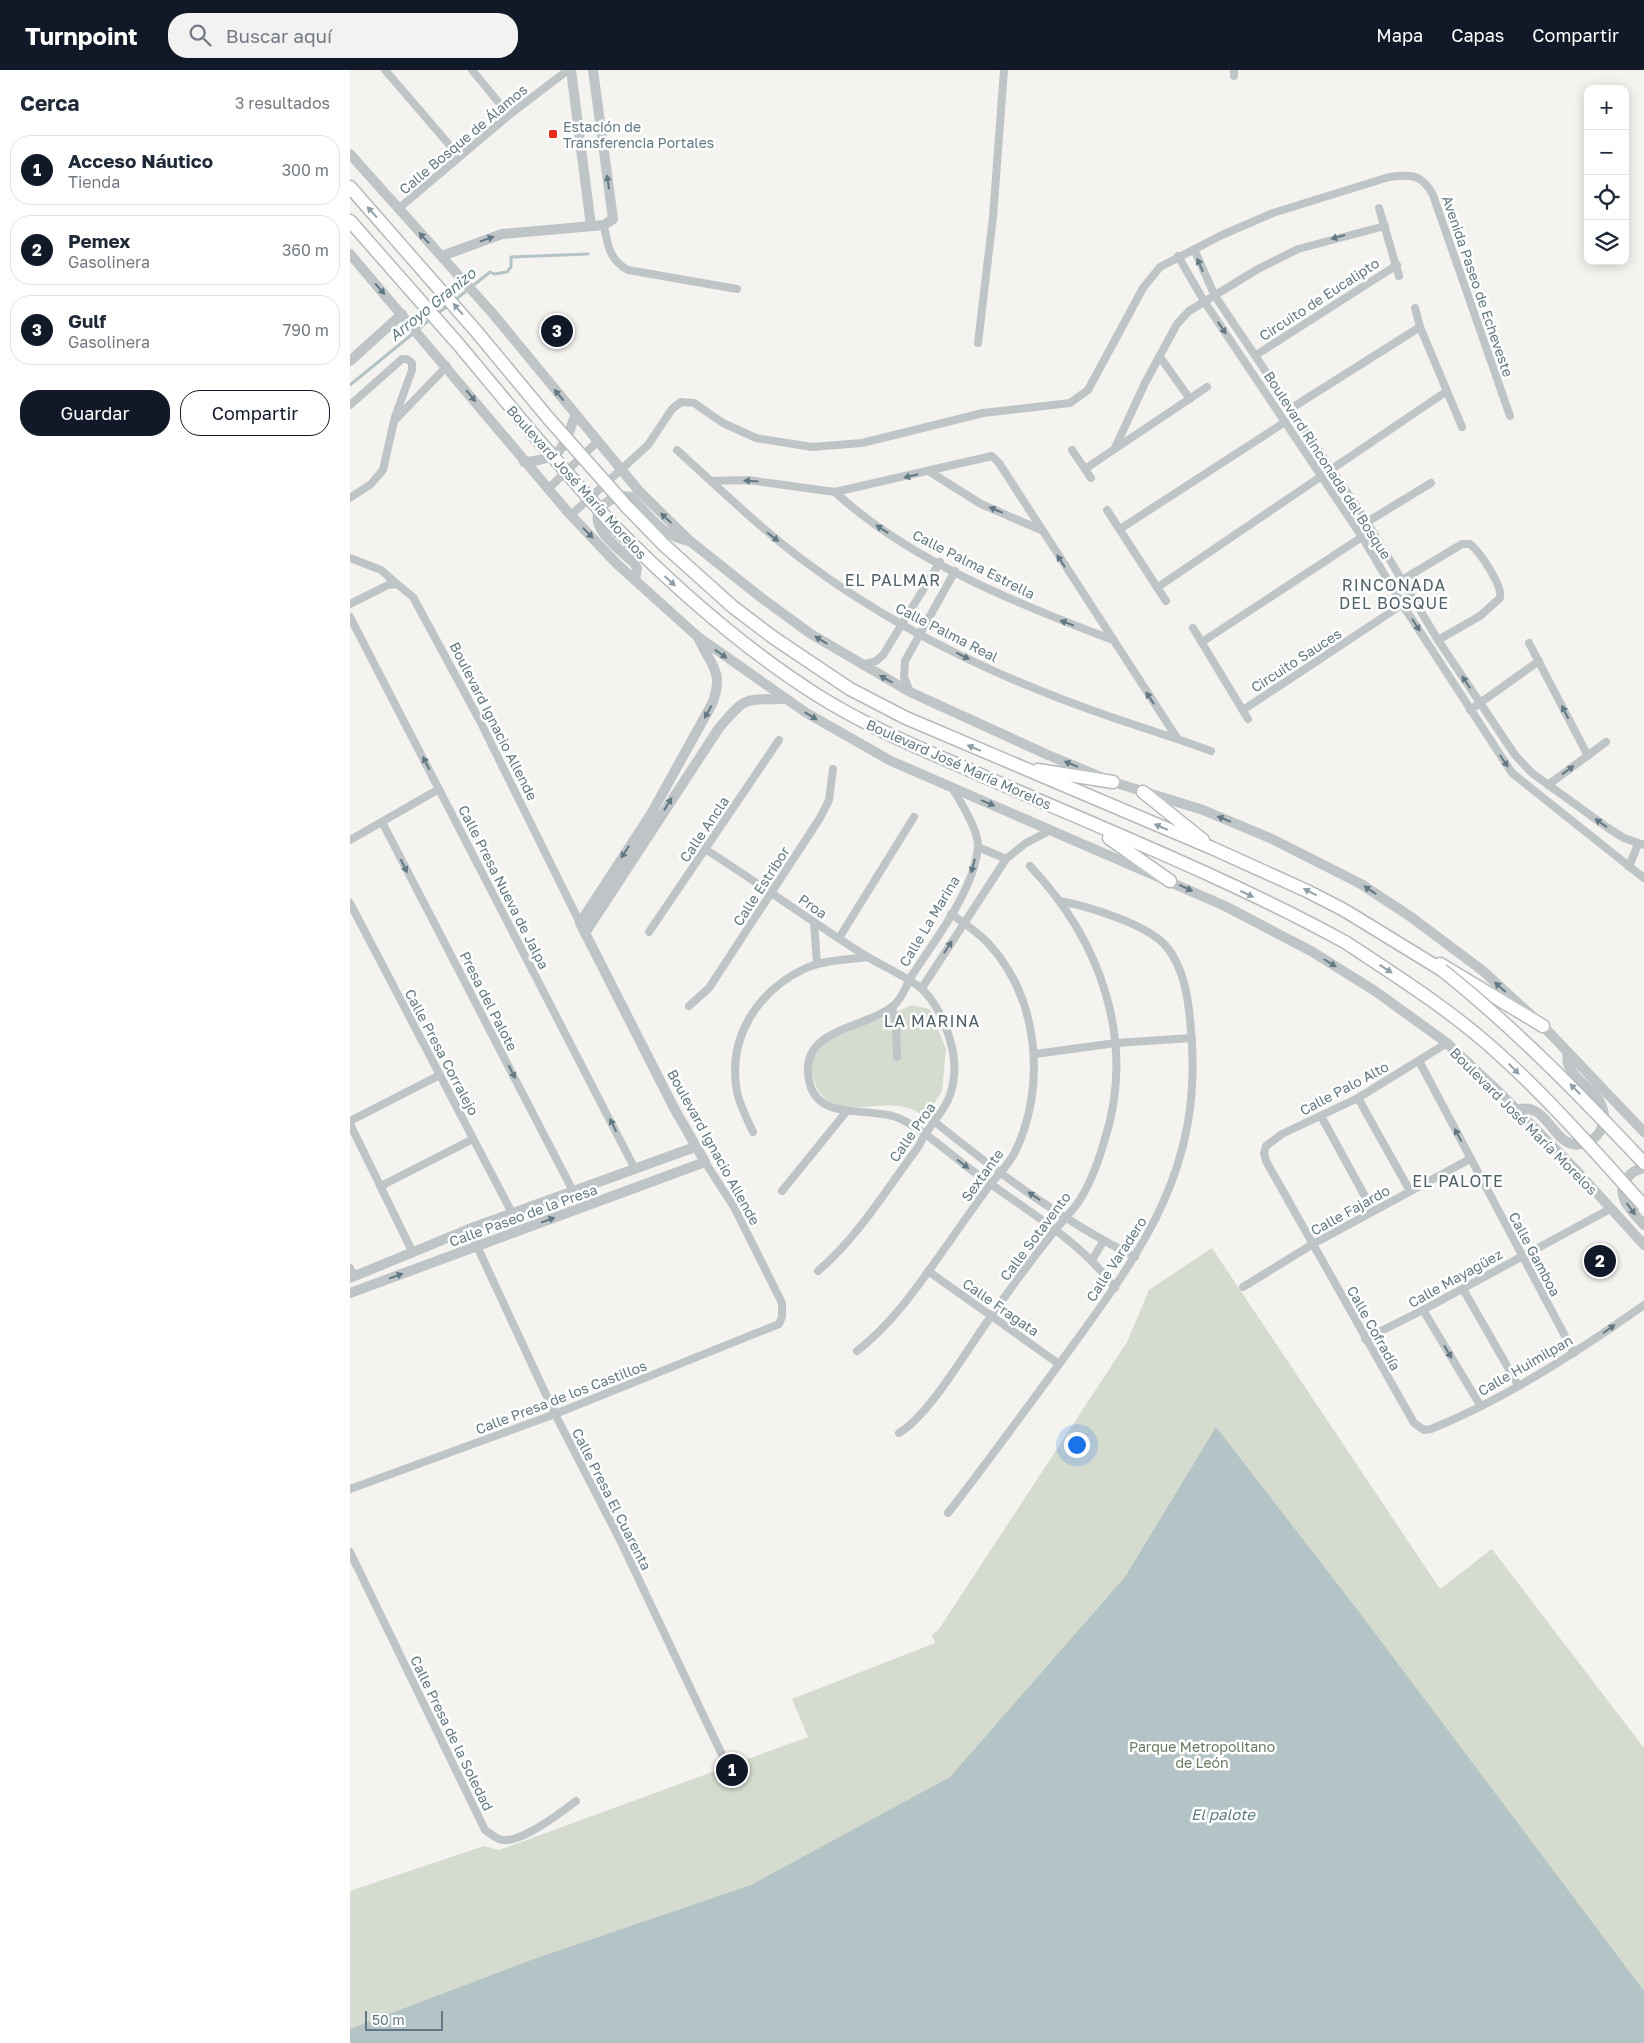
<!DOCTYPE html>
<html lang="es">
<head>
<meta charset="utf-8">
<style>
  body { margin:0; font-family:"Golos Text",sans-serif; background:#f2f2f3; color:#1f2937 }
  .controls { position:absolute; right:15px; top:15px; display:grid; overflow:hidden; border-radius:10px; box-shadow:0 2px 12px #0003 }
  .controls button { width:45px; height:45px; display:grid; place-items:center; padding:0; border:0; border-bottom:1px solid #e0e1e3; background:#fff; color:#1f2937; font:25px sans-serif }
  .scale { position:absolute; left:15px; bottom:12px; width:78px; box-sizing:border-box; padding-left:5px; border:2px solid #627882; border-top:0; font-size:14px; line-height:18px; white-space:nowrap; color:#627882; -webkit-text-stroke:4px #fff; paint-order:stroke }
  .you { position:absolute; left:726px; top:1374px; width:18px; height:18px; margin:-12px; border:4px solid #fff; border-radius:50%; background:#1a73e8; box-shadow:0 0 0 8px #1a73e833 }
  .badge { display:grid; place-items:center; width:32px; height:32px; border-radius:50%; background:#111827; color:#fff; font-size:16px; font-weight:700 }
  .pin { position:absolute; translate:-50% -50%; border:2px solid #fff; box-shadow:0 1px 5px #0006 }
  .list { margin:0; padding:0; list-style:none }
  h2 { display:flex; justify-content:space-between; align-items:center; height:65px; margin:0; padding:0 20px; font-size:21px }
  h2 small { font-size:16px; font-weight:400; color:#747a83 }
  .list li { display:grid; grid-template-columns:32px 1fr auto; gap:15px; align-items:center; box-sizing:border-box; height:70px; margin:0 10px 10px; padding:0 10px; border:1px solid #e0e1e3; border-radius:20px }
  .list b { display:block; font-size:19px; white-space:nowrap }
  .list p { margin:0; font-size:16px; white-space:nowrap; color:#747a83 }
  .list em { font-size:16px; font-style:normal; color:#747a83 }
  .actions { display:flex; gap:10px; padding:15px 20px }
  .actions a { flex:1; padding:11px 0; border:1px solid #111827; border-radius:20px; text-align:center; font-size:18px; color:#111827 }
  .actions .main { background:#111827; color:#fff }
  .icon { flex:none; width:28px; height:28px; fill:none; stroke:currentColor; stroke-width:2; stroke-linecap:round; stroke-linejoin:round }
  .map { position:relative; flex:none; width:1294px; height:1973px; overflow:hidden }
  header { display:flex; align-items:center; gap:30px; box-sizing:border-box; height:70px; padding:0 25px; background:#111827; color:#fff }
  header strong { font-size:24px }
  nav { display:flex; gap:28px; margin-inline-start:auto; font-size:18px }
  .search { width:350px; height:45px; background:#f2f2f3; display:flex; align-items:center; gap:12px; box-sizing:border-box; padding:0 18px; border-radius:20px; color:#747a83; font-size:19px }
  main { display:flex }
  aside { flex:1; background:#fff }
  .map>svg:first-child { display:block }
  .green { fill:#d6dbd0 }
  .water { fill:#b4c4c6 }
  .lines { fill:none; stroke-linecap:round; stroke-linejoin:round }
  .stream { stroke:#b4c4c6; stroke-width:3 }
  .primary-casing { stroke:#b4b9bc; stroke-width:15 }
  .minor { stroke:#bfc4c6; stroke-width:8 }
  .tertiary { stroke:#bfc4c6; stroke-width:10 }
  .primary { stroke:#fff; stroke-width:12 }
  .primary-bridge-casing { stroke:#b4b9bc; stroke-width:15; stroke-linecap:butt }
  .primary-bridge { stroke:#fff; stroke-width:12 }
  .oneway { fill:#627882 }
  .oneway2 { fill:#91a0a8 }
  .poi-dot { fill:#ea2c1a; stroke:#fff; stroke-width:2 }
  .labels { text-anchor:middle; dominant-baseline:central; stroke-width:5; stroke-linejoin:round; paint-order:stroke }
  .poi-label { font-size:14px; fill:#627882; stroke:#fff; text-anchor:start }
  .street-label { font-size:14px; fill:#627882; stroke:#fff }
  .park-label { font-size:14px; fill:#697961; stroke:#fff }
  .water-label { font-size:15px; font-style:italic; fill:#5d7b7f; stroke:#fff }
  .quarter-label { font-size:16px; letter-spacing:1px; fill:#506067; stroke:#fff }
</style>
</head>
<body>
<header>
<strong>Turnpoint</strong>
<div class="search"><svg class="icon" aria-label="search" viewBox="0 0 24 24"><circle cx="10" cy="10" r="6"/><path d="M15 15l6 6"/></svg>Buscar aquí</div>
<nav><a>Mapa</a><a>Capas</a><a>Compartir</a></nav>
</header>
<main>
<aside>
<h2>Cerca<small>3 resultados</small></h2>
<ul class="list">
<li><span class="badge">1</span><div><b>Acceso Náutico</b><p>Tienda</p></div><em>300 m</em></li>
<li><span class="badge">2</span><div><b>Pemex</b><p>Gasolinera</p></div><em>360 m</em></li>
<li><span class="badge">3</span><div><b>Gulf</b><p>Gasolinera</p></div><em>790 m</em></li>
</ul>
<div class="actions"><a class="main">Guardar</a><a>Compartir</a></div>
</aside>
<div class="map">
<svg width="1294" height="1973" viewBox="0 0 1294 1973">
  <rect width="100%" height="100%" fill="#f4f3ef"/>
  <g class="green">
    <path d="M561,935L580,939L596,979L592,1021L577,1045L574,1046C549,1028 523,1039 495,1037C483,1036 470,1027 466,1016C446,970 503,959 533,948C543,944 552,940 561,935Z"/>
    <polygon points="862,1178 1090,1519 1142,1479 1294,1678 1294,1973 0,1973 0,1821 134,1776 149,1780 458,1667 442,1629 585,1573 582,1565 589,1559 777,1272 799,1220"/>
  </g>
  <polygon class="water" points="866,1357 1003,1534 1294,1921 1294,1973 0,1973 0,1959 181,1890 401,1815 600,1707 775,1507"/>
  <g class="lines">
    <g class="stream">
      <polyline points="105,230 140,202 144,204 157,202 161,197 161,187 238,184"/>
      <polyline points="87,244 100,234"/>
      <polyline points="0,315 82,248"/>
    </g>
    <g class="primary-casing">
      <g id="primary">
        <polyline points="0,117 126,261 199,349"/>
        <polyline points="0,151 109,275 183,364"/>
        <polyline points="278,438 314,475 383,537 424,568 500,619 556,648 862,778 957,821 994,840 1092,900"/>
        <path d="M260,452C323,516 391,577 467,625C519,658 577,681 633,706C753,759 880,809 995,872"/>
        <polyline points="688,700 763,712"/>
        <polyline points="793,722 853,770"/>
        <polyline points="759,768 820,811"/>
        <polyline points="1090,894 1193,956"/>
      </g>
    </g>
    <g class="minor">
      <polyline points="35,0 109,86"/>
      <polyline points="122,0 159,45"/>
      <polyline points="884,6 884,0"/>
      <polyline points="1029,138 1049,206"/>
      <polyline points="48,139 159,45 218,0"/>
      <path d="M254,155C257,174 260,191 278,200L387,219"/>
      <polyline points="844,179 865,226 1017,452 1088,570 1165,685 1182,703 1258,758 1274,768 1294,775"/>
      <polyline points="828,186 854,231 1012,467 1052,534 1162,703 1294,808"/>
      <polyline points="1065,238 1070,257 1112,357"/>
      <polyline points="628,273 643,147 654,0"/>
      <polyline points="906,285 1047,195"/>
      <polyline points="810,287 840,329"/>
      <polyline points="0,335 52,289 57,289 62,293 62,300 45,347"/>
      <polyline points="940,339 1070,257"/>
      <polyline points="765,378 795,313 827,254 839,241 908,199 948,179 1035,156"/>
      <path d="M327,380C371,420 413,461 461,496C552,563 658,612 764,648C796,659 829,669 861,681"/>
      <polyline points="722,380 741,408"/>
      <polyline points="735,399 857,317"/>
      <polyline points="580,402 631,434 691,460"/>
      <polyline points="361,411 398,410 485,422 642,386 649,393 827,668"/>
      <polyline points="198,419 247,372"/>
      <path d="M485,422C558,490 670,535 763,570"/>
      <polyline points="0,428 21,414 33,400 44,351 97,296"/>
      <polyline points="757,440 816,531"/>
      <path d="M221,445L298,375L322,339L331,332L344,333L373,353L406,368L462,377L512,373L633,343L720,333L738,320L793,218L810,197L872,165L923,143L1039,107C1061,104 1072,104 1083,125L1160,346"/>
      <polyline points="1017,452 1081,413"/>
      <polyline points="770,459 935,352"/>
      <polyline points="0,488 31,500 47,514"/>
      <path d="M1052,510L1112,474H1120C1130,482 1153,516 1150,528L1130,546L1088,570"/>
      <polyline points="808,517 1097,321"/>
      <polyline points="0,534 38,515 47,514 63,527 130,651 230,853"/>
      <polyline points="0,547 285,1099"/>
      <polyline points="843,558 898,649"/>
      <polyline points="852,572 1012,467"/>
      <polyline points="1179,573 1238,686"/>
      <polyline points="512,595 526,591 533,585 590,492"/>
      <polyline points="560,622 554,607 555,591 605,501"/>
      <polyline points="893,640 1056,532"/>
      <polyline points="1120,640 1189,591"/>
      <polyline points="1198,715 1256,672"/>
      <path d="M603,719C611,733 629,761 628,777C624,821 584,871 561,907C555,917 553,928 543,936C517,958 455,957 458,1003C461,1053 515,1036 546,1047C568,1055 600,1084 620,1099C669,1136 728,1168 765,1218"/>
      <polyline points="32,752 223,1121"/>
      <polyline points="0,770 89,719"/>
      <polyline points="628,777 656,789"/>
      <path d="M355,779C410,814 462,852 516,886C531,895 561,909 572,919C592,938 607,979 604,1006C601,1041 581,1048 569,1076C537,1118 509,1166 468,1201"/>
      <polyline points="1279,797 1288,774"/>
      <polyline points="0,833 162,1143"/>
      <polyline points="464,852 467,894"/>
      <polyline points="299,862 429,670"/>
      <polyline points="489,868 564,747"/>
      <polyline points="572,918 656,789 676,773 701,760"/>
      <polyline points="339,936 359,918 470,748 479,730 483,699"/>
      <polyline points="542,937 546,951 547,987"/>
      <path d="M1097,973L1008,1028L932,1064L916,1076L914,1083L916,1091L1064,1353L1074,1360L1081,1359C1157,1328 1227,1282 1294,1235"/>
      <polyline points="685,984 766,973 842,968"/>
      <polyline points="1069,991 1224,1283"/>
      <polyline points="1008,1028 1060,1121"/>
      <polyline points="971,1046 1023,1141"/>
      <polyline points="0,1051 90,1005"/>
      <path d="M585,1052C648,1103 713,1151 785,1187"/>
      <polyline points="0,1054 62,1181"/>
      <path d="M403,1062C397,1049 390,1036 387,1022C377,968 407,921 456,898C474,890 497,890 517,887"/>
      <polyline points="31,1116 123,1069"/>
      <polyline points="432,1121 496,1042"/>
      <polyline points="119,1159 205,1344 271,1472 384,1710"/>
      <polyline points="742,1190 753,1172"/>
      <polyline points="0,1198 4,1206"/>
      <polyline points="578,1201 709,1294"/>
      <polyline points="893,1217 963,1174 1120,1089"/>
      <polyline points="1113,1219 1168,1315"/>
      <polyline points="1073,1240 1130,1335"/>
      <polyline points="1015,1269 1073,1240 1260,1139"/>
      <path d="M507,1281C545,1252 572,1210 600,1171C613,1152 626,1134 640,1115C648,1105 659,1094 665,1082C697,1016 689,927 637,872C626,861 614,853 601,844"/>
      <path d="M549,1363C580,1345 619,1276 642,1245C662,1216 683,1188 705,1160C712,1152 720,1143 727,1134C739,1117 748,1093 754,1072C787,972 751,871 680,796"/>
      <polyline points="0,1419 205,1344 429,1254 432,1247 432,1233 384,1137 355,1092"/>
      <path d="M598,1443C636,1394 673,1343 710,1293C788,1186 854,1103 841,961C839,933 835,897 815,875C796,854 737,836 710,831"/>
      <path d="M0,1482L135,1760C141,1764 146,1769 153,1770C173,1772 210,1743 226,1731"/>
    </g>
    <g class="tertiary">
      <polyline points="221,0 241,156"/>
      <polyline points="0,84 144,245 289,421 340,471 413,529 461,564 560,622 698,685 763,712 853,740 922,769 1011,814 1061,847 1133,901 1193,956 1294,1062"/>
      <polyline points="0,184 217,441 266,493 347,566 455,642 541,691 875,836 961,881 1025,921 1097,973 1151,1024 1226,1100 1294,1175"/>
      <polyline points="92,186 152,164 254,155 263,149 243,0"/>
      <polyline points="0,291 52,244"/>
      <path d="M174,392C212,389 213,379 225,346"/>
      <path d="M285,510L287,498L284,493C269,479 231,453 256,433C264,427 272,425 281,427C300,446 311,466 339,471"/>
      <path d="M235,863L369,658C397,625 394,630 435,629"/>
      <path d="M1166,1040C1199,1029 1203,1081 1232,1074C1252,1069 1259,1049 1250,1032C1243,1019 1228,1012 1221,1000C1217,995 1217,988 1218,982"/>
      <path d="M1294,1098C1285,1100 1280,1103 1275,1111C1265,1127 1284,1143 1294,1155"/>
      <polyline points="0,1208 119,1159 345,1077"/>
      <path d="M0,1223L355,1092L324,1038L230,853L301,744L362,634C375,601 360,595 348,567"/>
    </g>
    <use href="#primary" class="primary"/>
    <g class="primary-bridge-casing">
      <g id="primary-bridge">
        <polyline points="199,349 278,438"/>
        <polyline points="183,364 260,452"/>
        <path d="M995,872C1048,907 1102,941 1149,984C1201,1031 1247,1084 1294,1136"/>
        <path d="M1092,900C1166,959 1230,1025 1294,1093"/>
      </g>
    </g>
    <use href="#primary-bridge" class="primary-bridge"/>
  </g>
  <defs><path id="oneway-solid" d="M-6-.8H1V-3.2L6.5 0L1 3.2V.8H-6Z" transform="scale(1.25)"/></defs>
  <g class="oneway">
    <use href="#oneway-solid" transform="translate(258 112) rotate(-98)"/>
    <use href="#oneway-solid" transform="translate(988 167) rotate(165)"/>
    <use href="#oneway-solid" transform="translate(74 168) rotate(-133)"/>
    <use href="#oneway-solid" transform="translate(137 169) rotate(-19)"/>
    <use href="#oneway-solid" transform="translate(850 195) rotate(-113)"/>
    <use href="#oneway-solid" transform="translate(30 219) rotate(49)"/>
    <use href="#oneway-solid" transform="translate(872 258) rotate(56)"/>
    <use href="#oneway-solid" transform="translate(209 325) rotate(-130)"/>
    <use href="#oneway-solid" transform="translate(121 326) rotate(51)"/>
    <use href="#oneway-solid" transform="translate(561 406) rotate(167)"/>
    <use href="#oneway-solid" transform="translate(401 411) rotate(-176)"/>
    <use href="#oneway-solid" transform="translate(646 440) rotate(-157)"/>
    <use href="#oneway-solid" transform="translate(316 448) rotate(-137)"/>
    <use href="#oneway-solid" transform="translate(532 459) rotate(-146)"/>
    <use href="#oneway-solid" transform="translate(238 463) rotate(46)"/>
    <use href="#oneway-solid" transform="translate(423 467) rotate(38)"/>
    <use href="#oneway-solid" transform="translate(711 491) rotate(-123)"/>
    <use href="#oneway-solid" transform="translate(717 553) rotate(-159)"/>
    <use href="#oneway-solid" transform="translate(1066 555) rotate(57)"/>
    <use href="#oneway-solid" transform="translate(471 570) rotate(-149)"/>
    <use href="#oneway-solid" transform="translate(371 584) rotate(36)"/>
    <use href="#oneway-solid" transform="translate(613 586) rotate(26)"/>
    <use href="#oneway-solid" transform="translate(536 609) rotate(-151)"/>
    <use href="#oneway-solid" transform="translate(1116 612) rotate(-124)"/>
    <use href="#oneway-solid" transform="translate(800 628) rotate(-123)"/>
    <use href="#oneway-solid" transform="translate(358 642) rotate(119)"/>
    <use href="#oneway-solid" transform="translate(1215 642) rotate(-117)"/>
    <use href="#oneway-solid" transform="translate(461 646) rotate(31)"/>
    <use href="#oneway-solid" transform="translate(1154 691) rotate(56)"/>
    <use href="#oneway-solid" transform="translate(76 693) rotate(-117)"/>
    <use href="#oneway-solid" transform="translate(721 694) rotate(-158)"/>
    <use href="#oneway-solid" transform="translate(1218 700) rotate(-36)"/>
    <use href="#oneway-solid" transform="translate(638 733) rotate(23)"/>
    <use href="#oneway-solid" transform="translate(318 734) rotate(-58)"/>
    <use href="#oneway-solid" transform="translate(874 749) rotate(-158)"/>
    <use href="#oneway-solid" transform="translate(1251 753) rotate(-144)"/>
    <use href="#oneway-solid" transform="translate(275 782) rotate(124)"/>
    <use href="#oneway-solid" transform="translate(54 796) rotate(63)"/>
    <use href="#oneway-solid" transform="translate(623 796) rotate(105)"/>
    <use href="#oneway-solid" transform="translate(836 818) rotate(25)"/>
    <use href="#oneway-solid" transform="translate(1020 820) rotate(-147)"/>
    <use href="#oneway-solid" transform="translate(598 877) rotate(-57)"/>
    <use href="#oneway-solid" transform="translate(980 893) rotate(32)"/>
    <use href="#oneway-solid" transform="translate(1150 917) rotate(-138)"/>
    <use href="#oneway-solid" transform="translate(162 1002) rotate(63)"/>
    <use href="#oneway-solid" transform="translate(263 1055) rotate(-117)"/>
    <use href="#oneway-solid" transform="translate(1108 1065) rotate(-118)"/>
    <use href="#oneway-solid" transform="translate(613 1094) rotate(37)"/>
    <use href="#oneway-solid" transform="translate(684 1126) rotate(-146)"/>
    <use href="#oneway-solid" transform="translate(1281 1139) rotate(54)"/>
    <use href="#oneway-solid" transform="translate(198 1150) rotate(-20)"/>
    <use href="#oneway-solid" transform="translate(46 1206) rotate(-20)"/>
    <use href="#oneway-solid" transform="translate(1259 1259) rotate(-35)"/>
    <use href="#oneway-solid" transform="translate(1098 1282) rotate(59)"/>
  </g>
  <g class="oneway2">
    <use href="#oneway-solid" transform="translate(22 142) rotate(-132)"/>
    <use href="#oneway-solid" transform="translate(108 239) rotate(-131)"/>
    <use href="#oneway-solid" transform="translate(320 511) rotate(42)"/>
    <use href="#oneway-solid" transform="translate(624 678) rotate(-157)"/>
    <use href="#oneway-solid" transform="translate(811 757) rotate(-157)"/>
    <use href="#oneway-solid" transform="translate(960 822) rotate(-153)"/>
    <use href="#oneway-solid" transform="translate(897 824) rotate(25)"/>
    <use href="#oneway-solid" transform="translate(1036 899) rotate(33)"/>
    <use href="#oneway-solid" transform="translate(1164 999) rotate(46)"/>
    <use href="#oneway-solid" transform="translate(1225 1019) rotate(-134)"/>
  </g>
  <rect class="poi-dot" x="198" y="59" width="10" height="10" rx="2.5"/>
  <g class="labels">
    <g class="poi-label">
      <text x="213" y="56">Estación de<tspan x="213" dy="16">Transferencia Portales</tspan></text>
    </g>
    <g class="street-label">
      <text transform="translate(113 69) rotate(-40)">Calle Bosque de Álamos</text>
      <text transform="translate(1128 216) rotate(71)">Avenida Paseo de Echeveste</text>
      <text transform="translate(969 229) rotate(-33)">Circuito de Eucalipto</text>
      <text transform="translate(978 395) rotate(57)">Boulevard Rinconada del Bosque</text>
      <text transform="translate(227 412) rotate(48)">Boulevard José María Morelos</text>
      <text transform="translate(624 494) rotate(27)">Calle Palma Estrella</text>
      <text transform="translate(597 562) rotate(27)">Calle Palma Real</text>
      <text transform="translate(946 590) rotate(-33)">Circuito Sauces</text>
      <text transform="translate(144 651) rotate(63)">Boulevard Ignacio Allende</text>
      <text transform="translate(609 694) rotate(24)">Boulevard José María Morelos</text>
      <text transform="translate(354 759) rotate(-56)">Calle Ancla</text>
      <text transform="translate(411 816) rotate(-57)">Calle Estribor</text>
      <text transform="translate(154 817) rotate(63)">Calle Presa Nueva de Jalpa</text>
      <text transform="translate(463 836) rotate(35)">Proa</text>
      <text transform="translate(579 851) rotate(-59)">Calle La Marina</text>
      <text transform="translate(139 931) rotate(63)">Presa del Palote</text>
      <text transform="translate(92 982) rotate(62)">Calle Presa Corralejo</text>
      <text transform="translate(994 1018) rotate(-28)">Calle Palo Alto</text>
      <text transform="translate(1174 1051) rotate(45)">Boulevard José María Morelos</text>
      <text transform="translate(562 1062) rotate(-55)">Calle Proa</text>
      <text transform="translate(364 1077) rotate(61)">Boulevard Ignacio Allende</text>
      <text transform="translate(632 1105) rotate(-54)">Sextante</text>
      <text transform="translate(1000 1140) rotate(-29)">Calle Fajardo</text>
      <text transform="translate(173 1145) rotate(-20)">Calle Paseo de la Presa</text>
      <text transform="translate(685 1166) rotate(-53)">Calle Sotavento</text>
      <text transform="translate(1185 1184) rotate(62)">Calle Gamboa</text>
      <text transform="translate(766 1189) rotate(-57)">Calle Varadero</text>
      <text transform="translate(1105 1208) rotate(-29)">Calle Mayagüez</text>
      <text transform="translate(651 1237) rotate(35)">Calle Fragata</text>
      <text transform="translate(1024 1258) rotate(61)">Calle Cofradía</text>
      <text transform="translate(1175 1295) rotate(-30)">Calle Huimilpan</text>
      <text transform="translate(211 1327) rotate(-21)">Calle Presa de los Castillos</text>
      <text transform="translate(262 1429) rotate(63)">Calle Presa El Cuarenta</text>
      <text transform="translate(102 1663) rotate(64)">Calle Presa de la Soledad</text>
    </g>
    <g class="park-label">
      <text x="852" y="1676">Parque Metropolitano<tspan x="852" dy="16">de León</tspan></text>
    </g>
    <g class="water-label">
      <text transform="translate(82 234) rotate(-39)">Arroyo Granizo</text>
      <text x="873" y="1744">El palote</text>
    </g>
    <g class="quarter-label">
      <text x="543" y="510">EL PALMAR</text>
      <text x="1044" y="515">RINCONADA<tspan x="1044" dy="18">DEL BOSQUE</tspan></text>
      <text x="582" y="951">LA MARINA</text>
      <text x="1108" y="1111">EL PALOTE</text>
    </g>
  </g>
</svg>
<div class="controls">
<button>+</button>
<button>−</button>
<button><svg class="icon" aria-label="locate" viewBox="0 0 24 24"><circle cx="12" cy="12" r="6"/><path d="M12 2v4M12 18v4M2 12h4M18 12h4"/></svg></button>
<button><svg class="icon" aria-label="layers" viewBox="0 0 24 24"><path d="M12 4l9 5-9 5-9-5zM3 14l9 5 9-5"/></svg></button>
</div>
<div class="scale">50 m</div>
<div class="you"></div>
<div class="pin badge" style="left:382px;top:1700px">1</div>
<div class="pin badge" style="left:1250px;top:1191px">2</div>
<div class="pin badge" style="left:207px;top:261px">3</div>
</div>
</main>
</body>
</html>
